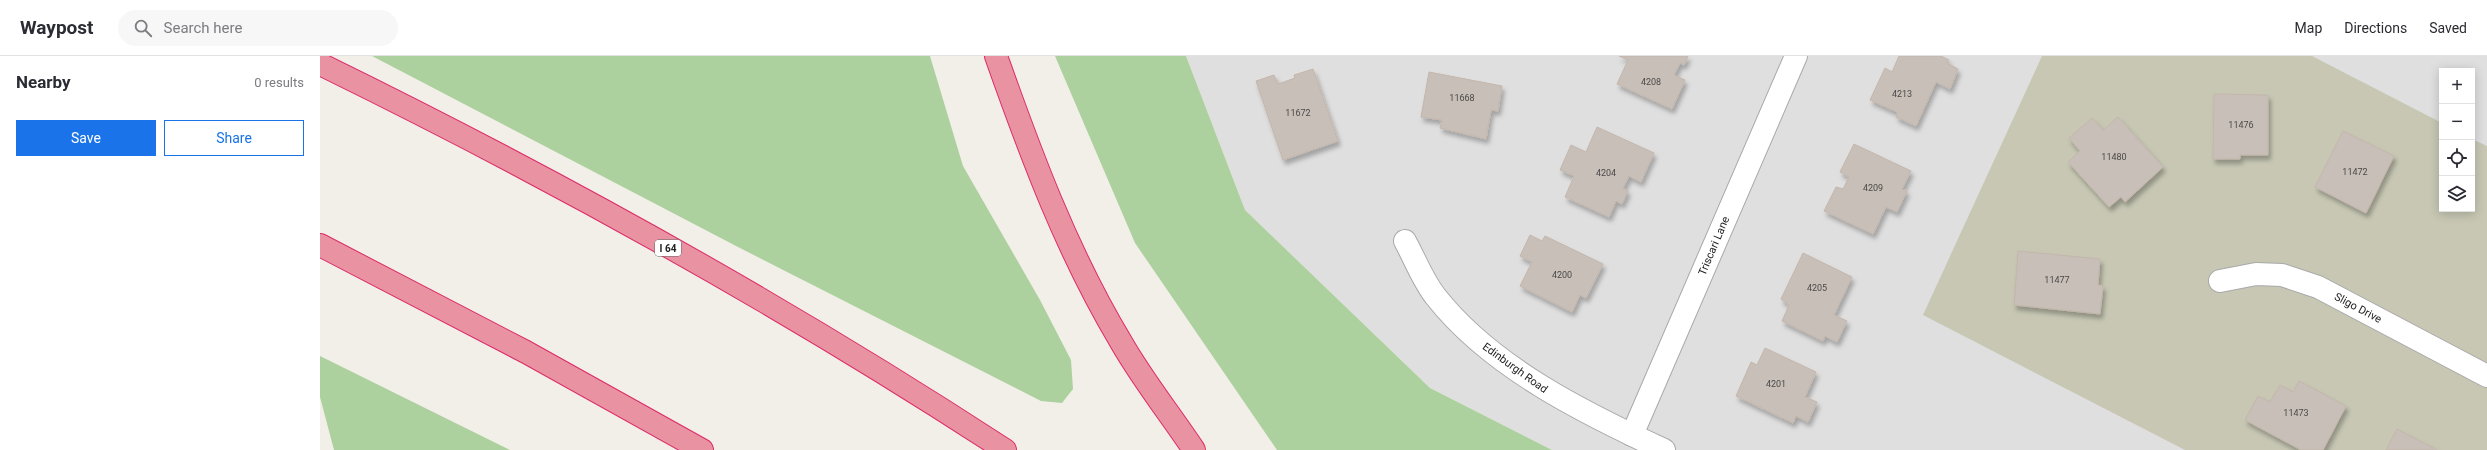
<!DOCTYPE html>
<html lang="en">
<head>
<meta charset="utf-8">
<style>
  body { margin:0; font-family:Roboto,sans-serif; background:#f7f7f7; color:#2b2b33 }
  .controls { position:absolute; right:12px; top:12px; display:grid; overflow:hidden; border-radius:0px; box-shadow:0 2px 10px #0003 }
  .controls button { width:36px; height:36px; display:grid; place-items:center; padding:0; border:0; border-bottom:1px solid #e1e1e2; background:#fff; color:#2b2b33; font:20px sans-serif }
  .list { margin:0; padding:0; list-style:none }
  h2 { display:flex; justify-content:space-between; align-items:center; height:52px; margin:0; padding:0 16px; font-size:17px }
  h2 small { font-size:13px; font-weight:400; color:#7c7c81 }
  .actions { display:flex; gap:8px; padding:12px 16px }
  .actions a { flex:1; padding:9px 0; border:1px solid #1a73e8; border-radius:0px; text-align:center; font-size:14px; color:#1a73e8 }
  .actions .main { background:#1a73e8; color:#fff }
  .icon { flex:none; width:22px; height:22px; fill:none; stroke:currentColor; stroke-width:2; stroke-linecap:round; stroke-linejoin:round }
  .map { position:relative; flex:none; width:2167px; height:394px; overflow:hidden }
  header { display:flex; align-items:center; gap:24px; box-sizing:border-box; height:56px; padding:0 20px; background:#fff; border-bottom:1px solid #e1e1e2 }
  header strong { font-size:19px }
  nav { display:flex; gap:22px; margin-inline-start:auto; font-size:14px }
  .search { width:280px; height:36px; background:#f7f7f7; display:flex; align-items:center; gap:10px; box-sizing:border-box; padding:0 14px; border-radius:22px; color:#7c7c81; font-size:15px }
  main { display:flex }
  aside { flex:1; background:#fff }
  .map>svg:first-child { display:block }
  .residential { fill:#e0dfdf; fill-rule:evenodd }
  .construction { fill:#c7c7b4 }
  .forest { fill:#add19e }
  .building { fill:#c7bfb8; stroke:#c4b6ab; filter:url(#shadow) }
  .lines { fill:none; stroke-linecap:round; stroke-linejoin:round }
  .minor-casing { stroke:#a9a9a9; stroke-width:24 }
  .motorway-casing { stroke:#dc2a67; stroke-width:24 }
  .minor { stroke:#fff; stroke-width:22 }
  .motorway { stroke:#e892a2; stroke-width:22 }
  .labels { text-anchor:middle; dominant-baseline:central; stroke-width:4; stroke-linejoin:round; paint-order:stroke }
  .number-label { font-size:9px; fill:#4b4948 }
  .shield { fill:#fff; stroke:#646464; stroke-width:1 }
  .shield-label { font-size:10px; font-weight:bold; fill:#222 }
  .street-label { font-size:11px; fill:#222; stroke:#fff }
</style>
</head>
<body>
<header>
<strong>Waypost</strong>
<div class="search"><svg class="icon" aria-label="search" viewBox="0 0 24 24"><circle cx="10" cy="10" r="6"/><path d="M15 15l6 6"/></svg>Search here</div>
<nav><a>Map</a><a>Directions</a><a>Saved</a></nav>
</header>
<main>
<aside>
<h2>Nearby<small>0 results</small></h2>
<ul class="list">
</ul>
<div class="actions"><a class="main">Save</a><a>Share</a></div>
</aside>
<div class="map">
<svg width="2167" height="394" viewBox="0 0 2167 394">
  <defs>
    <filter id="shadow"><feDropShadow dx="2.5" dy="4.5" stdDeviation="2" flood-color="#0004"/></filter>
  </defs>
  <rect width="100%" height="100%" fill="#f2efe9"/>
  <path class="residential" d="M866,0H2167V394H1232L1110,332L925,154ZM2122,15H2152V153H2122Z"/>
  <polygon class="construction" points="1722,0 1992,0 2122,67 2122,153 2152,153 2152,83 2167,90 2167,394 1865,394 1603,259"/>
  <g class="forest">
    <polygon points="52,0 610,0 643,110 720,244 751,304 753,333 742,347 721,345 418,191"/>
    <polygon points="735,0 866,0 925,154 1110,332 1232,394 957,394 815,187"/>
    <polygon points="0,300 190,394 14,394 0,341"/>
  </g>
  <g class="building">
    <polygon points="1299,0 1368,0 1364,9 1360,7 1354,19 1365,24 1352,53 1297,28 1308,4"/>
    <polygon points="1579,0 1621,0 1629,4 1627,7 1638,13 1630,33 1616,26 1596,70 1576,61 1577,56 1550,44 1565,12 1572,16"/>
    <polygon points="993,13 1018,85 963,104 936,25 954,19 958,28 975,22 974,19"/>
    <polygon points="1109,16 1182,30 1178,55 1171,54 1166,83 1120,72 1122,64 1101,61"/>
    <polygon points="1894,38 1948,39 1948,99 1920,99 1920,103 1893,103"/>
    <polygon points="1798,61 1843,111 1805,146 1801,141 1789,151 1748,106 1760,95 1749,82 1772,62 1783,74"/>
    <polygon points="1277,71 1334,97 1321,126 1309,120 1303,132 1308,135 1302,148 1296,145 1289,161 1245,141 1254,120 1240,114 1251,89 1266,96"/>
    <polygon points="2023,75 2074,100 2046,157 1995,131"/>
    <polygon points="1534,88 1591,115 1582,133 1587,135 1577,156 1566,151 1553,178 1504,155 1516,131 1523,133 1529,121 1520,116"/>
    <polygon points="1210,179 1222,185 1225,180 1283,208 1266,242 1260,239 1252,256 1200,230 1212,206 1200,200"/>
    <polygon points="1698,195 1780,203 1778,229 1783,230 1780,258 1694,249"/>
    <polygon points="1483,197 1532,221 1514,259 1527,265 1517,286 1505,280 1503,285 1462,265 1469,249 1461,243"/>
    <polygon points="1445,292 1496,316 1485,341 1497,346 1488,366 1476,360 1473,367 1416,340 1431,306 1437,309"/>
    <polygon points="1979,325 2026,350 2003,394 1981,394 1925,364 1938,340 1950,346 1960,329 1973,336"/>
    <polygon points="2077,373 2117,394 2066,394"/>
  </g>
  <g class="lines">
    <g class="minor-casing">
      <g id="minor">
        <path d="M1085,185C1095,203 1103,225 1116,241C1171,311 1264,357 1344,394"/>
        <polyline points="1900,225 1936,218 1962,219 1998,231 2167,320"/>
        <polyline points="1312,379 1476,0"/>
      </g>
    </g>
    <g class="motorway-casing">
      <g id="motorway">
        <path d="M676,0C711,99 747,196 801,286C822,323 850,358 874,394"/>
        <path d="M0,8C235,123 466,251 685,394"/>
        <polyline points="0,189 206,296 382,394"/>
      </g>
    </g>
    <use href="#minor" class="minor"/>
    <use href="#motorway" class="motorway"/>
  </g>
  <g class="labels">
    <g class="number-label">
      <text x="1331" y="26">4208</text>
      <text x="1582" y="38">4213</text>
      <text x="1142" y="42">11668</text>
      <text x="978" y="57">11672</text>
      <text x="1921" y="69">11476</text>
      <text x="1794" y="101">11480</text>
      <text x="2035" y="116">11472</text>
      <text x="1286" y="117">4204</text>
      <text x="1553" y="132">4209</text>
      <text x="1242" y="219">4200</text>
      <text x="1737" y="224">11477</text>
      <text x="1497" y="232">4205</text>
      <text x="1456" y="328">4201</text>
      <text x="1976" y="357">11473</text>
    </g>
    <rect class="shield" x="335" y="184" width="26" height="16" rx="3"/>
    <g class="shield-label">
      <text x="348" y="192">I 64</text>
    </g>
    <g class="street-label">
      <text transform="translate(1394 190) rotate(-67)">Triscari Lane</text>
      <text transform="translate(2038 252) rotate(28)">Sligo Drive</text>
      <text transform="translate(1195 312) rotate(36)">Edinburgh Road</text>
    </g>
  </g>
</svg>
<div class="controls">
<button>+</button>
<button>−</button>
<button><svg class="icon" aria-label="locate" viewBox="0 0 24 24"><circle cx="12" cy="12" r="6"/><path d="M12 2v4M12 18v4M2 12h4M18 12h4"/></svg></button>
<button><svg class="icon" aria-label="layers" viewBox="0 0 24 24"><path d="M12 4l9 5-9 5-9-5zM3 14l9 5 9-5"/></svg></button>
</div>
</div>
</main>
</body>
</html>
